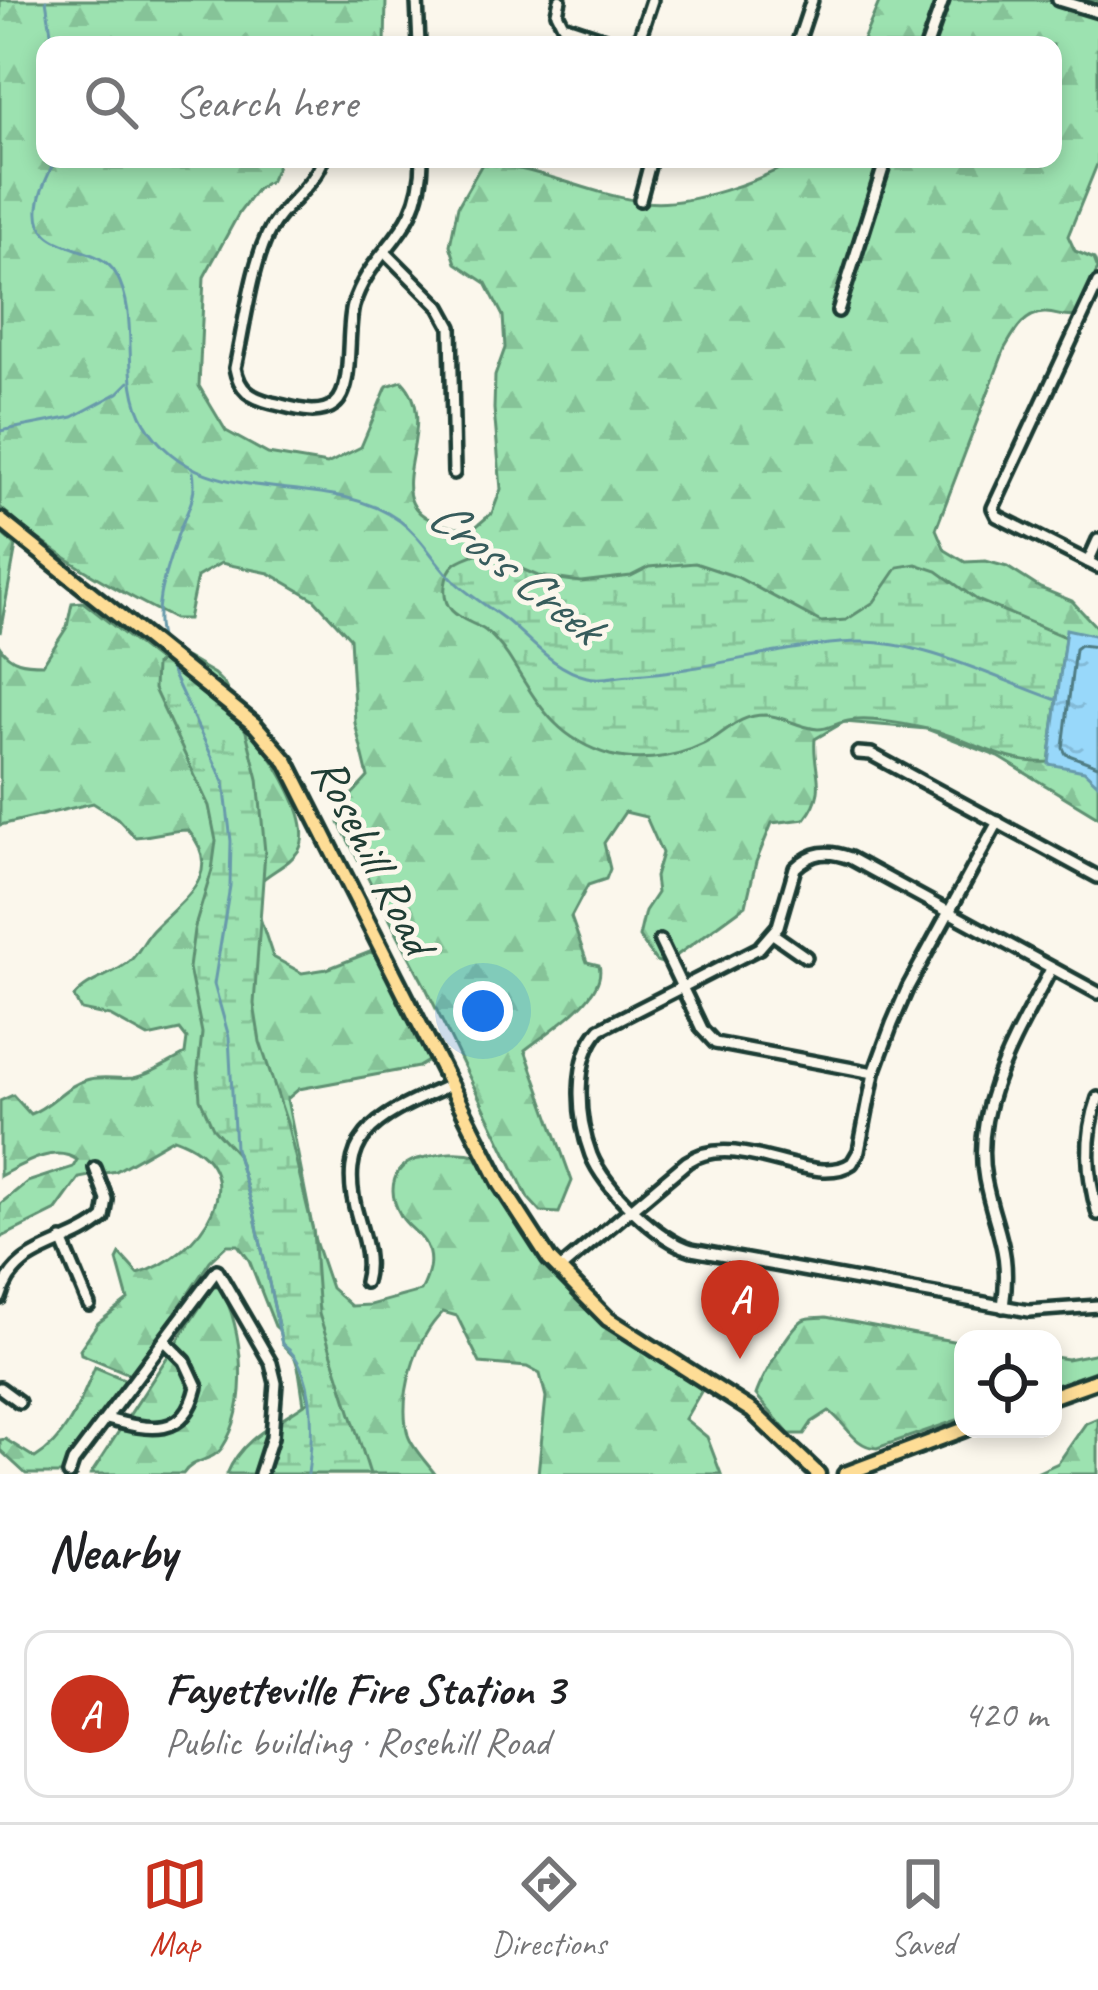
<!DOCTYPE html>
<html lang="en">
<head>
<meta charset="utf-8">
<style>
  body { margin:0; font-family:Caveat,sans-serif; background:#f6f6f6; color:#202124 }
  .controls { position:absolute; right:36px; bottom:36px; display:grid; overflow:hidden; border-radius:24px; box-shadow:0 6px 18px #0003 }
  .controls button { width:108px; height:108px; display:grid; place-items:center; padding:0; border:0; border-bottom:3px solid #e0e0e0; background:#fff; color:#202124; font:60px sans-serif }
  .you { position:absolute; left:483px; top:1011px; width:42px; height:42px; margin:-30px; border:9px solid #fff; border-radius:50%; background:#1a73e8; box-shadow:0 0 0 18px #1a73e833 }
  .badge { display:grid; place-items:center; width:78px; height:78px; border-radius:50%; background:#c8321e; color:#fff; font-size:39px; font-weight:700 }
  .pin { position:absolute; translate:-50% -99px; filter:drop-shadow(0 3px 6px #0008) }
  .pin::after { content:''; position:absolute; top:63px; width:42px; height:36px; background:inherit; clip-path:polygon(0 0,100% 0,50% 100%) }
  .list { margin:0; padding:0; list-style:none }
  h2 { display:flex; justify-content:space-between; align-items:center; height:156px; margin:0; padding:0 48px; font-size:51px }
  h2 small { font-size:39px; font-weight:400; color:#757577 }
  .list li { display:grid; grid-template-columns:78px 1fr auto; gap:36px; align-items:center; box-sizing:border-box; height:168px; margin:0 24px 24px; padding:0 24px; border:3px solid #e0e0e0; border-radius:24px }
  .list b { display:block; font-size:45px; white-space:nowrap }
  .list p { margin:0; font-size:39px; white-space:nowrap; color:#757577 }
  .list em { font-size:39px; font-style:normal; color:#757577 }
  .icon { flex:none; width:66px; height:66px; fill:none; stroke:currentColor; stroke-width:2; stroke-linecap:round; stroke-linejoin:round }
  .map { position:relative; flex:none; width:1098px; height:1474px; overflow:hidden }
  .search { position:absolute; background:#fff; box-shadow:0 6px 18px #0003; left:36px; right:36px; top:36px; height:132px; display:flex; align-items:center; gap:30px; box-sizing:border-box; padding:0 42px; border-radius:24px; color:#757577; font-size:45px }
  .sheet { height:348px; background:#fff }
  nav { display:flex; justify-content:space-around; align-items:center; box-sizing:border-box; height:168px; border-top:3px solid #e0e0e0; background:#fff; font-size:33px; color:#757577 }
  nav a { display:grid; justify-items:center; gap:6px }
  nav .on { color:#c8321e }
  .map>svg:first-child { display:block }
  .forest { fill:url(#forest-firs); stroke:#5e9072; stroke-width:3 }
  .wetland { fill:url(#wetland-marsh); stroke:#5e9072; stroke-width:3 }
  .water { fill:url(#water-ripples); stroke:#689aab; stroke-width:3 }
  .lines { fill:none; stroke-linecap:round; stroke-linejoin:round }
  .shore { stroke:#4f7b83; stroke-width:3 }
  .stream { stroke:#689aab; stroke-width:3 }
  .minor-casing { stroke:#1f3d34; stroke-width:18 }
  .major-casing { stroke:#1f3d34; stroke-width:21 }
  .minor { stroke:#fbf7ec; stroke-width:9 }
  .major { stroke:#fedd96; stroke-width:12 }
  .labels { text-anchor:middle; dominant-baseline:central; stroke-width:10; stroke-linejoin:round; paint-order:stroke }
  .street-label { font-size:48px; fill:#1f3d34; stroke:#fbf7ec }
  .water-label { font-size:51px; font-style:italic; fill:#375c5c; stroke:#fbf7ec }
</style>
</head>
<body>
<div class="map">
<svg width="1098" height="1474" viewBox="0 0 1098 1474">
  <defs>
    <pattern id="forest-firs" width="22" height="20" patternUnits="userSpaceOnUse" patternTransform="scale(3)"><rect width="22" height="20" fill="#9ce2b0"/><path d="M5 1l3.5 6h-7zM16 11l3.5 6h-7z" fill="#86c398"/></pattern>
    <pattern id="wetland-marsh" width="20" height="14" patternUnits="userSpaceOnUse" patternTransform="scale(3)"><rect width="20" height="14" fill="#9ce2b0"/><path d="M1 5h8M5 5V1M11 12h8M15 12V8" fill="none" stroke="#86c398"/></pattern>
    <pattern id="water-ripples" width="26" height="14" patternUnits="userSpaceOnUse" patternTransform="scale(3)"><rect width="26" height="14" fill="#98d8fa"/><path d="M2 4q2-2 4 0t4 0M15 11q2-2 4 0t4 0" fill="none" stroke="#83bad7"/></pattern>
  </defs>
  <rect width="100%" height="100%" fill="#fbf7ec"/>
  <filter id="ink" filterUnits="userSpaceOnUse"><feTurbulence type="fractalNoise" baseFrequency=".00833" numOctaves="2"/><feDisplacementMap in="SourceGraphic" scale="24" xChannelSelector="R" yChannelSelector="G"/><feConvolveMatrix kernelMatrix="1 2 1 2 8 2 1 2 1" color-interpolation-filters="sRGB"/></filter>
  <g filter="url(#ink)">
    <g class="forest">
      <path d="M0,0H386L385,45H45V159H275L277,167L271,180L257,189L239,213L204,277L199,386L226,431L268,454L327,464L361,447L387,386L402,381C452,433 349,518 472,530L492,513L501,489L494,409L495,376L505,348L503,316L486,283L456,263L450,245L458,206L482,164C539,166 589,195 646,202C686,207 763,181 796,159H1053V45H861L880,0H1098V162L1068,236L1075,251L1094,259L1098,269L1075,316C1062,319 1056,312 1044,313C1023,314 1014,333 1005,348L936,529L945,550L965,562L986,561L1007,567L1040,588L1072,601L1098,629V817L999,757L927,729L844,722L815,739C812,773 830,787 805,819L772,823L756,862L746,905L665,964L656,961L639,937L645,911L657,893L655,877L662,853L646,817L625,812L604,843L610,869L606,879L588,885L571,917L587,962L599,965C608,996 546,1033 525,1050L572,1181L559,1213L541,1212L528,1198L427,990L339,823L348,799L368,777L355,723L350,638L314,599L269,573L221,563L197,577L188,619H174C111,587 52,555 0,507Z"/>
      <polygon points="0,532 16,546 0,633"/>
      <path d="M83,602L254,735C273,758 315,821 299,850C291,863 272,871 261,881L258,912L273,957L302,973L327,969L370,952L381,957L428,1050V1061L418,1067L299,1089L287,1099L315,1241L331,1288L351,1306L370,1305L421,1291C428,1277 434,1261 426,1245C421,1234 407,1227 401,1216C386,1190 392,1164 422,1158C443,1153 458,1150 479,1156C515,1220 549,1283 608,1328C637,1350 678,1365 702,1390L685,1419L707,1437L721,1474H538L546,1397L540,1374L527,1367L480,1363L457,1316L443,1312C415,1339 398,1397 408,1435C412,1448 427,1463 435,1474H299L305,1411L295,1344L275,1326L249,1260L238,1245H227L210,1261L134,1376L81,1354L80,1349L98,1323L128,1300L117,1260L120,1254L138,1274C200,1257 262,1169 174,1138L116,1171L79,1178L56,1210L0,1238V1204L27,1182L73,1167L77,1160C54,1144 23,1164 0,1176V1101L13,1095L30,1114C52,1106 64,1086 86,1080C102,1075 117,1080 133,1078C150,1075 170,1062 185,1054L187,1039L180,1030L148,1037L110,1016L81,1010L74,997C88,979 113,976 130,961C139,953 144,940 152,931C180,901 227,875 188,830C169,830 154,836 135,837L117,818L93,803L0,825V647C11,663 24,664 43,664L67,627L72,603Z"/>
      <path d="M213,1287H220C244,1328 250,1406 222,1448C212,1462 193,1458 183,1474H91Z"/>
      <path d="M826,1317L963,1343V1418L877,1448C854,1447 846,1423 829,1411L812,1422L804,1434H789L756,1395C761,1380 791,1324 805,1319C812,1317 819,1318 826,1317Z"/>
      <polygon points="1098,1353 1098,1370 1053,1386 1053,1357 1067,1359"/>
      <path d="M95,1367L131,1382L66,1474H26L0,1450V1440L5,1439L35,1458C68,1438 80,1402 95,1367Z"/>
      <polygon points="1098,1418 1098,1474 1034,1474 1058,1463 1086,1423"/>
    </g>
    <g class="wetland">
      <path d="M482,552L538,576L581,582L631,576L649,567L695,563L737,577L821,622L846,620L874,602L898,567L916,564L937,571L977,600L1065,637L1049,762C1003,765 970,738 927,729C904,724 867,716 844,722C834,724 829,729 818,729C799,728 784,716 765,715C744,715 733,725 716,737C686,756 644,764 610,755C553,738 537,701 508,656C502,647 491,634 483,629C463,618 442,614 445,586C448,562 461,559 482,552Z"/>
      <path d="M168,656L187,658L214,674L224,684L244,724L258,779L265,852L254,1004L260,1042L287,1123L313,1231L319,1314L370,1474H227C242,1437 278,1423 309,1401L295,1358L282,1344L254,1212L237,1154L213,1128L200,1099L198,1070L202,1033L189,968L194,930L212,870L216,841L209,806L154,689L155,665Z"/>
    </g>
    <polygon class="water" points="1066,629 1098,636 1098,784 1084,771 1049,764"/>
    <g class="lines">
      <polyline class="shore" points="1098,647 1080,645 1075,649 1063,748 1066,754 1098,766"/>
      <g class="stream">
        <polyline points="46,0 53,45"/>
        <path d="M55,159C50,173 41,187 39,201C28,257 97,239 116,274C142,321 118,377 145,423C200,517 323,465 400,521C422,537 435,563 455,582C470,596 489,607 506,620C531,640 553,669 587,677C602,681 617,675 632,675C708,671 781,645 857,642C922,640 996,679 1057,700"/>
        <polyline points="0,431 73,417 118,393 129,382"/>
        <path d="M161,641C151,608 167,568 177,537C185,513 198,499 193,472"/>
        <path d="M167,662L224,782L231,841L230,886L214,984L229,1037L235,1148L254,1212L282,1344C318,1369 313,1436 308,1474"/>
      </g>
      <g class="minor-casing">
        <g id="minor">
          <polyline points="417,0 419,45"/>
          <polyline points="560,0 557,13 563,25 623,45"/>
          <polyline points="1058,0 1098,12"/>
          <polyline points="637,45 652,0"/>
          <polyline points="797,45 812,0"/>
          <polyline points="927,45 943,0"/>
          <path d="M323,159C314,187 285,203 271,228C252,261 244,328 235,368C239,390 251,398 272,403C291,407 317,418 335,404C354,389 346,332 353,306C371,246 422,237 422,159"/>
          <polyline points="640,200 651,159"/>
          <polyline points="386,253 440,307 451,327 454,473"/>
          <polyline points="1098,283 993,508 997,516 1098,567"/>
          <polyline points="838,311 886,159"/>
          <polyline points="1088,562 1098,540"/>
          <polyline points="858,753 871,754 1098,877"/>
          <polyline points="773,934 806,957"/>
          <polyline points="660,941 702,1029 715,1043 874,1073"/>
          <path d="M1098,993L850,858C828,850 813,851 795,868L778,926L759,948L600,1029C573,1058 577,1118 591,1155C604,1188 659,1241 692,1250L1029,1311L1098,1306"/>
          <path d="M1098,1098C1084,1138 1087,1174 1098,1214"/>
          <polyline points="62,1240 89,1305"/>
          <path d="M559,1270L687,1162C737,1128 813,1190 852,1163L859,1151L874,1073L892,1024L908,987L998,822"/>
          <path d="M365,1282C371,1260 364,1239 358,1218C333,1132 381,1116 450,1085"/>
          <path d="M0,1298C15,1244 68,1250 104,1218L107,1200L95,1168"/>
          <path d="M1003,1307C1012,1247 995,1232 985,1179C971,1105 1019,1032 1051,969"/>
          <polyline points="0,1388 19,1402"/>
          <path d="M107,1419C151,1431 185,1438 197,1387L185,1361L165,1341"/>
          <polyline points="69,1474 73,1462 217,1270 271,1363 276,1383 272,1437 260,1474"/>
        </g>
      </g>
      <g class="major-casing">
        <g id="major">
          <polyline points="0,520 255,725 287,762 501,1185 549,1259 608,1319 752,1411 818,1474"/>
          <polyline points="1053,1396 1098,1380"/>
          <polyline points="845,1474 965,1429"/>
        </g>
      </g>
      <use href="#minor" class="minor"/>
      <use href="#major" class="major"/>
    </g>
  </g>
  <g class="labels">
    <g class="street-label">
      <text transform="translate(374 855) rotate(63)">Rosehill Road</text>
    </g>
    <g class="water-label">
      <text transform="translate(516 570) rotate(38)">Cross Creek</text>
    </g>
  </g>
</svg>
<div class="controls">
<button><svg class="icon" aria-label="locate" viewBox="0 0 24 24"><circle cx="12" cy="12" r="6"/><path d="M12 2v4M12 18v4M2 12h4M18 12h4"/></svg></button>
</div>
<div class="you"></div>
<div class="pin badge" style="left:740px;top:1359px">A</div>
<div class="search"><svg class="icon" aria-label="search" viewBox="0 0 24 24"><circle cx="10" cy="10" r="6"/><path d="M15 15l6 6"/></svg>Search here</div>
</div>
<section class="sheet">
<h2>Nearby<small></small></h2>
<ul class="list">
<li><span class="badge">A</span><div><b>Fayetteville Fire Station 3</b><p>Public building · Rosehill Road</p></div><em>420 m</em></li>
</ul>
</section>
<nav>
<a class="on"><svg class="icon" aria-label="map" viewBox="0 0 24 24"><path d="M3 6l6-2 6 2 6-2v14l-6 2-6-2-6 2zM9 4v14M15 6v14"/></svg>Map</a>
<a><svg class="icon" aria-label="directions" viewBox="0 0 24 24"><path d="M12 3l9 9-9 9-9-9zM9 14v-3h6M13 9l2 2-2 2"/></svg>Directions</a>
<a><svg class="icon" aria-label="saved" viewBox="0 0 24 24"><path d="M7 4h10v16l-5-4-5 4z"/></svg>Saved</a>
</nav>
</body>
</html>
